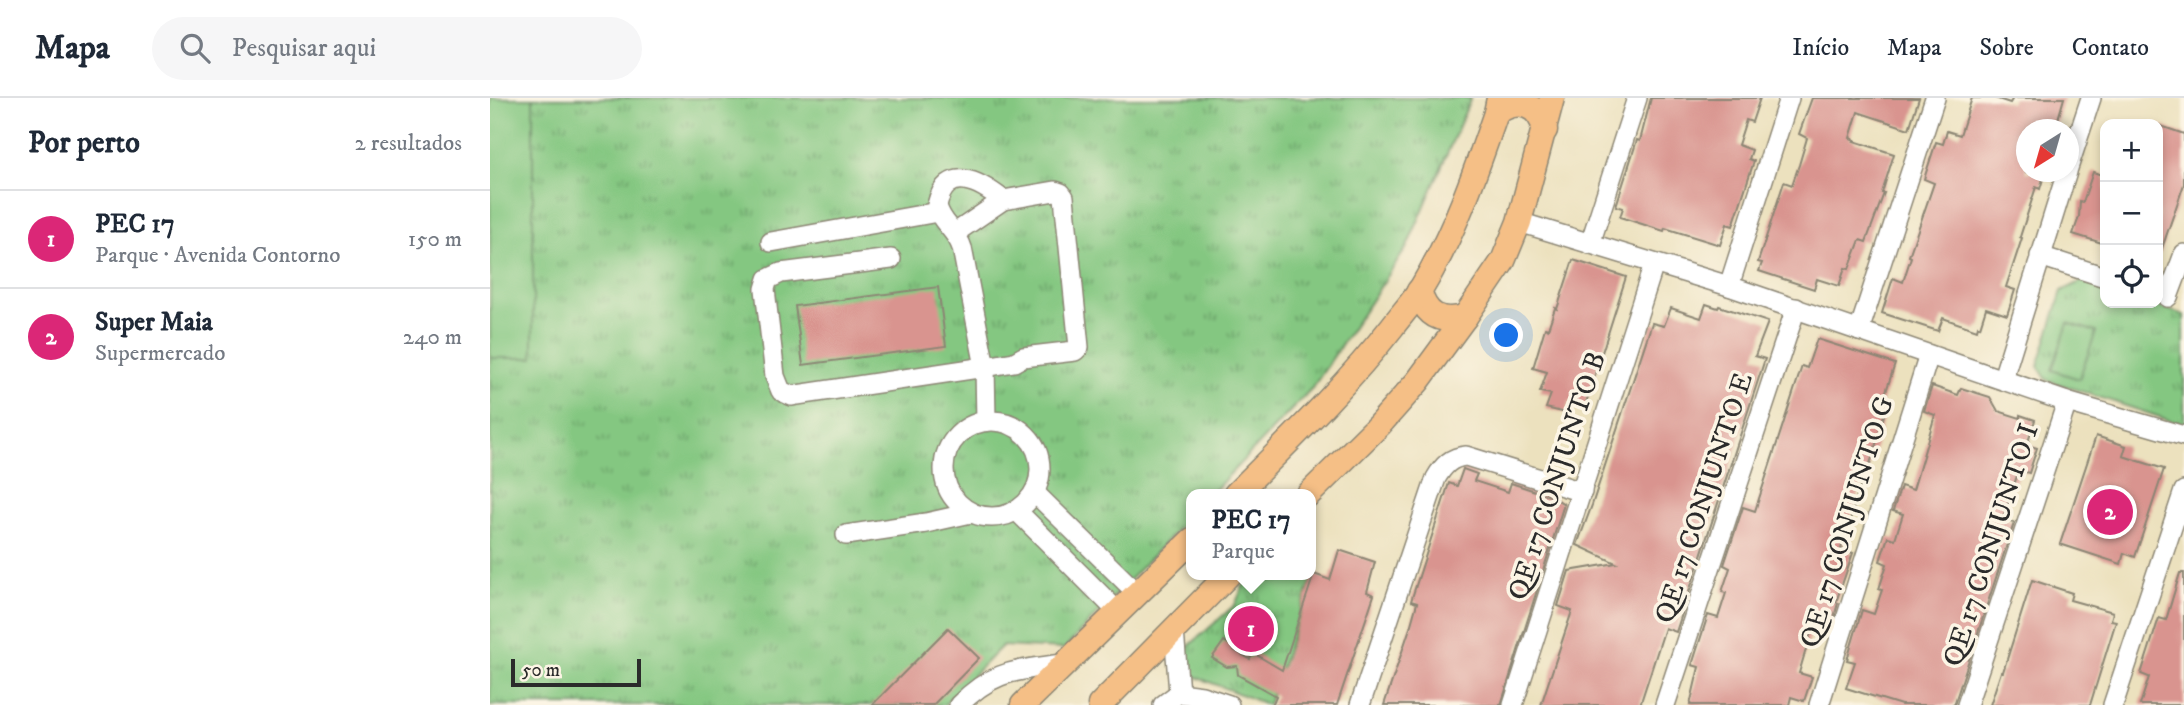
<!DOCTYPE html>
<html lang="pt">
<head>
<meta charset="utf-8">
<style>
  body { margin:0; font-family:"IM FELL DW Pica",serif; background:#f6f6f7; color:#1f2937 }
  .controls { position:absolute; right:21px; top:21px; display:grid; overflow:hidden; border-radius:14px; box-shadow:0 4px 10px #0003 }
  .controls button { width:63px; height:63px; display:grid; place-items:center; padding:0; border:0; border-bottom:2px solid #e0e1e3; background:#fff; color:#1f2937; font:35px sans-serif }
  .compass { position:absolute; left:1526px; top:21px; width:63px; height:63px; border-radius:50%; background:#fff; box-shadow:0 4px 10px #0003; rotate:217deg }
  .scale { position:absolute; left:21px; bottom:18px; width:130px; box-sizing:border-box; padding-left:7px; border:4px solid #2b2b2b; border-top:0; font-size:19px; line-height:24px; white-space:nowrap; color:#2b2b2b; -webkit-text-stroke:5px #fcf5e5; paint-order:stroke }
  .you { position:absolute; left:1017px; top:238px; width:24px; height:24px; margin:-18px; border:5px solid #fff; border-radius:50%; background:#1a73e8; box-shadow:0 0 0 10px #1a73e833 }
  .badge { display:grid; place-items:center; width:46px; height:46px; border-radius:50%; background:#db2777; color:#fff; font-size:23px; font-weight:700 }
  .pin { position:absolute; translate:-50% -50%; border:4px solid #fff; box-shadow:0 2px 7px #0006 }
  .popup { position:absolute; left:696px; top:391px; width:130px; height:91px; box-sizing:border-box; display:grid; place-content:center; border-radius:14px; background:#fff; filter:drop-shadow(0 2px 5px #0005); font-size:23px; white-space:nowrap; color:#747a83 }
  .popup b { font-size:26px; color:#1f2937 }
  .popup::after { content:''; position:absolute; left:50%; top:100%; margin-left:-14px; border:14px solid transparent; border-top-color:#fff }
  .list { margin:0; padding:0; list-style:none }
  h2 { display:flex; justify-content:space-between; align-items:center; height:91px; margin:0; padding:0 28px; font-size:30px }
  h2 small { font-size:23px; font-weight:400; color:#747a83 }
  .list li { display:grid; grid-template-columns:46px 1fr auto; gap:21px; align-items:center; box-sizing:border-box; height:98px; padding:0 28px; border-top:2px solid #e0e1e3 }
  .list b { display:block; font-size:26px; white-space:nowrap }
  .list p { margin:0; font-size:23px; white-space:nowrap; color:#747a83 }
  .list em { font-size:23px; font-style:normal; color:#747a83 }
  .icon { flex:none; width:38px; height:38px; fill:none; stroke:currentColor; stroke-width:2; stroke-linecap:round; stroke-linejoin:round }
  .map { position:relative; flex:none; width:1694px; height:607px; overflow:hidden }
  header { display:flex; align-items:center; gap:42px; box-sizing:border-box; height:98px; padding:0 35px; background:#fff; border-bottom:2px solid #e0e1e3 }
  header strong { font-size:33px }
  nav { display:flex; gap:38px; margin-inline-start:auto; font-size:24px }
  .search { width:490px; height:63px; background:#f6f6f7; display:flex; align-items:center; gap:18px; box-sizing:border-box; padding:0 24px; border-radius:38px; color:#747a83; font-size:26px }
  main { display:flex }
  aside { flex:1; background:#fff }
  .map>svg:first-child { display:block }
  .grass { fill:url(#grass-tufts); stroke:#587956; stroke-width:2 }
  .garden { fill:#84c781; stroke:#587956; stroke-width:2 }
  .building { fill:#d9948f }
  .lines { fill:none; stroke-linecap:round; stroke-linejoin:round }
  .minor-casing { stroke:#8c8674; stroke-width:22 }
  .major-casing { stroke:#8c8674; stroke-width:27 }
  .minor { stroke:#fff; stroke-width:19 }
  .major { stroke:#f5bf86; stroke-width:24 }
  .labels { text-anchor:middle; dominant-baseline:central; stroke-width:7; stroke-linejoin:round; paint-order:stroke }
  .street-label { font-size:28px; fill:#2b2b2b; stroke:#fcf5e5 }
</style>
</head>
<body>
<header>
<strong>Mapa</strong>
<div class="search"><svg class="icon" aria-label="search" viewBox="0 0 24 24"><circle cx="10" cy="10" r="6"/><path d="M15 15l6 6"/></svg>Pesquisar aqui</div>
<nav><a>Início</a><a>Mapa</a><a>Sobre</a><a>Contato</a></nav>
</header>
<main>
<aside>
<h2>Por perto<small>2 resultados</small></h2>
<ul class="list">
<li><span class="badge">1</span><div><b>PEC 17</b><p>Parque · Avenida Contorno</p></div><em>150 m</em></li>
<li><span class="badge">2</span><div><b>Super Maia</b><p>Supermercado</p></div><em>240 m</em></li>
</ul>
</aside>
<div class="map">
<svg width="1694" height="607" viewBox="0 0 1694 607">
  <defs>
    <pattern id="grass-tufts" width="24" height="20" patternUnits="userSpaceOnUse" patternTransform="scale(1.75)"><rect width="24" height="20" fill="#84c781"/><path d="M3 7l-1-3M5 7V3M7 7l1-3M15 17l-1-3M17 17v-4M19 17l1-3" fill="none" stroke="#6ca26a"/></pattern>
  </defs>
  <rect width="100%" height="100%" fill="#fcf5e5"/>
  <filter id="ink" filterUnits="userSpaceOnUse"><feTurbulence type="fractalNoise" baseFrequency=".0143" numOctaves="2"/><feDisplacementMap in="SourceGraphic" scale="14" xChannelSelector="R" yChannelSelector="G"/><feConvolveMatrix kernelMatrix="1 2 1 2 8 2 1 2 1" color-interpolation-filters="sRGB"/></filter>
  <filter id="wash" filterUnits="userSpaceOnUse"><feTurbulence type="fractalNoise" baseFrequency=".00686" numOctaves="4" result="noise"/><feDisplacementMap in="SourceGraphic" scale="28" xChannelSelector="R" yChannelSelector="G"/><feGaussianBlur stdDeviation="1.57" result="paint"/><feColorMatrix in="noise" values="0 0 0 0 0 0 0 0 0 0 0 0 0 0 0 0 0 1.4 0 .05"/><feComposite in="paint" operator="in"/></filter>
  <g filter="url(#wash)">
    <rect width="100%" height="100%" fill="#ece1be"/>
    <g class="grass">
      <polygon points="0,0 981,0 917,149 823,289 721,396 702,396 701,417 574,551 512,548 454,607 0,607"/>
      <polygon points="1592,183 1615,191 1615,205 1658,205 1694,217 1694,327 1557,282 1548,268 1572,193"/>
      <polygon points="821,469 826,470 778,607 691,573 690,556 745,507 758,477 820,477"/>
    </g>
    <g class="garden">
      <rect x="0" y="0" width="43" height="260"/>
      <polygon points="1578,225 1606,234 1589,281 1562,272"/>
    </g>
    <g id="blocks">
      <g class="building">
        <polygon points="1161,0 1270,0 1262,24 1256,22 1248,47 1262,52 1259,61 1264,63 1243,128 1237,126 1230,147 1175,130 1174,133 1130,119 1133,110 1126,108 1147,42 1150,43"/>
        <polygon points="1322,0 1429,0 1419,31 1368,14 1360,40 1365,42 1364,43 1404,56 1392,95 1394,95 1376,144 1370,142 1359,171 1355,170 1349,188 1327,181 1324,191 1269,173 1272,165 1268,164 1294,84 1302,87 1309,67 1317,40 1309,36"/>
        <polygon points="1482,0 1505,0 1520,5 1523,0 1574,0 1565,32 1536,32 1536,74 1555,74 1550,91 1546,89 1530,139 1532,140 1516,189 1525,192 1517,217 1496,210 1490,229 1488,228 1487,232 1453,220 1448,233 1392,215 1403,180 1413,184 1421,159 1419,158 1444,85 1434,81 1446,44 1453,46 1457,33 1470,37"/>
        <polygon points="1668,27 1694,36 1694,86 1670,156 1668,156"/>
        <polygon points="1603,74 1615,78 1615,146 1583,136 1589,119 1590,103 1593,104"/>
        <polygon points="1083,162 1136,179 1095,308 1079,303 1076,315 1056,310 1061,296 1050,294 1057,274 1043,270 1055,230 1058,231 1065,210 1067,211"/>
        <polygon points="448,189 456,248 313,267 305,208"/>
        <polygon points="1216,206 1228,210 1229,208 1278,224 1265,258 1275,261 1186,534 1175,530 1150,607 1051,607 1082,513 1068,508 1079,473 1126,465 1087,447 1102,407 1162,225 1174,228 1181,210 1211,220"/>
        <polygon points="1327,241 1405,266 1389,315 1394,317 1383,357 1376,377 1374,376 1351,451 1363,455 1346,504 1348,505 1343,523 1333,519 1331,526 1324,524 1309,575 1322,579 1314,603 1301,599 1299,607 1200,607 1209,569 1202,567 1218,517 1228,520 1236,495 1232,494 1240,470 1234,467 1253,409 1265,413 1312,268 1317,270"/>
        <polygon points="1442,288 1468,297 1471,290 1500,299 1508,313 1530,320 1530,317 1545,322 1537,347 1547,350 1539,375 1529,372 1513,420 1524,425 1464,607 1411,607 1356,590 1365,564 1357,562 1372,512 1384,516 1392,492 1389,491 1397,466 1390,463 1398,439 1405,441 1413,416 1403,413 1411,388 1423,392 1445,317 1434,313"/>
        <polygon points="1606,338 1636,348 1633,358 1674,371 1645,459 1634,455 1631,466 1570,446"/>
        <polygon points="973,371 987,376 984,383 1018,394 1021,385 1063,399 1074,406 1011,607 894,607 920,530 927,505 921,503 959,385 967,388"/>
        <polygon points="849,452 885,464 877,494 884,497 847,607 782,607 786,598 748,577 747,568 737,569 722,560 734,543 742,547 744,552 760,561 763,555 792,572 824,476 840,482"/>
        <polygon points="1690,475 1694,475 1694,607 1650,607 1659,579 1651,576 1669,520 1676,522"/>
        <polygon points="1542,482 1582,495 1580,502 1623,514 1621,522 1626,523 1600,607 1500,607 1511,574 1513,574"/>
        <polygon points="458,530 489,560 443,607 382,607"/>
      </g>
    </g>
  </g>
  <g filter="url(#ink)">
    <use href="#blocks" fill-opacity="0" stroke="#8c8674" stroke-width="2"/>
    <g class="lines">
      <g class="minor-casing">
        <g id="minor">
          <polyline points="1578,70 1601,0"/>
          <polyline points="1029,124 1239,188 1577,304 1694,338"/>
          <polyline points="281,144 448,114"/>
          <polyline points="1100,146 1147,0"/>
          <polyline points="1550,158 1615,179"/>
          <polyline points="401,161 291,175 278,181 275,191 285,278 291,293 302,298 307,297 495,269 524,264 533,259 585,253 589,249 574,99 571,95 565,93 513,102 465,135"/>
          <polyline points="1239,188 1299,0"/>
          <polyline points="1678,199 1694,156"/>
          <polyline points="1369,233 1445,0"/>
          <polyline points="1513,280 1577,74"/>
          <path d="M496,323L495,269L472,150C467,132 450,125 447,107C457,65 490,84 513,102"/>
          <circle cx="502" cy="371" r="48"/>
          <polyline points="545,395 648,496"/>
          <polyline points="527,413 629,515"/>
          <polyline points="356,437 436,425 481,415"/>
          <polyline points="684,532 689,595"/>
          <path d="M469,607C505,570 529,573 577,565"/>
          <polyline points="673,607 689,595 712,598 739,607"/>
          <path d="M870,607L946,380C953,368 961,359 976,358L1092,394"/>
          <polyline points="1023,607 1164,166"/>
          <polyline points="1175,607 1306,210"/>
          <polyline points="1329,607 1439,257"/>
          <polyline points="1477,607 1577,304"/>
          <polyline points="1623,607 1694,393"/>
        </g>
      </g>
      <g class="major-casing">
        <g id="major">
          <path d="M1006,15C1027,0 1049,5 1055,32"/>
          <path d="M929,193C936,218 950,225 975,219"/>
          <path d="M746,396C800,342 855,289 902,229C911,217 923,204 931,191C964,136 985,76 1006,15L1009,0"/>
          <polyline points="819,396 889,327 928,283 975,219 1013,163 1029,124 1062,0"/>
          <polyline points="533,607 702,442"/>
          <polyline points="610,607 738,477"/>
        </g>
      </g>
      <use href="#minor" class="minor"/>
      <use href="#major" class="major"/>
    </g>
  </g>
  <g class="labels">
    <g class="street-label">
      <text transform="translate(1067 378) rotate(-72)">QE 17 CONJUNTO B</text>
      <text transform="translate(1214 400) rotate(-72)">QE 17 CONJUNTO E</text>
      <text transform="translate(1357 424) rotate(-73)">QE 17 CONJUNTO G</text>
      <text transform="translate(1501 447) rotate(-72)">QE 17 CONJUNTO I</text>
    </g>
  </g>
</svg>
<div class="controls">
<button>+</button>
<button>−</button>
<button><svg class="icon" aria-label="locate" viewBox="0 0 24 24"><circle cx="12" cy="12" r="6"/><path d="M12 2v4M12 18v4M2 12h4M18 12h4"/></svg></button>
</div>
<svg class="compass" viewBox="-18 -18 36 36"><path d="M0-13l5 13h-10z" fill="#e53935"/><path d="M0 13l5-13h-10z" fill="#747a83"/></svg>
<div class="scale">50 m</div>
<div class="you"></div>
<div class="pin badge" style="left:761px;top:531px">1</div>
<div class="popup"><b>PEC 17</b>Parque</div>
<div class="pin badge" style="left:1620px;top:414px">2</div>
</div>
</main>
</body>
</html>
